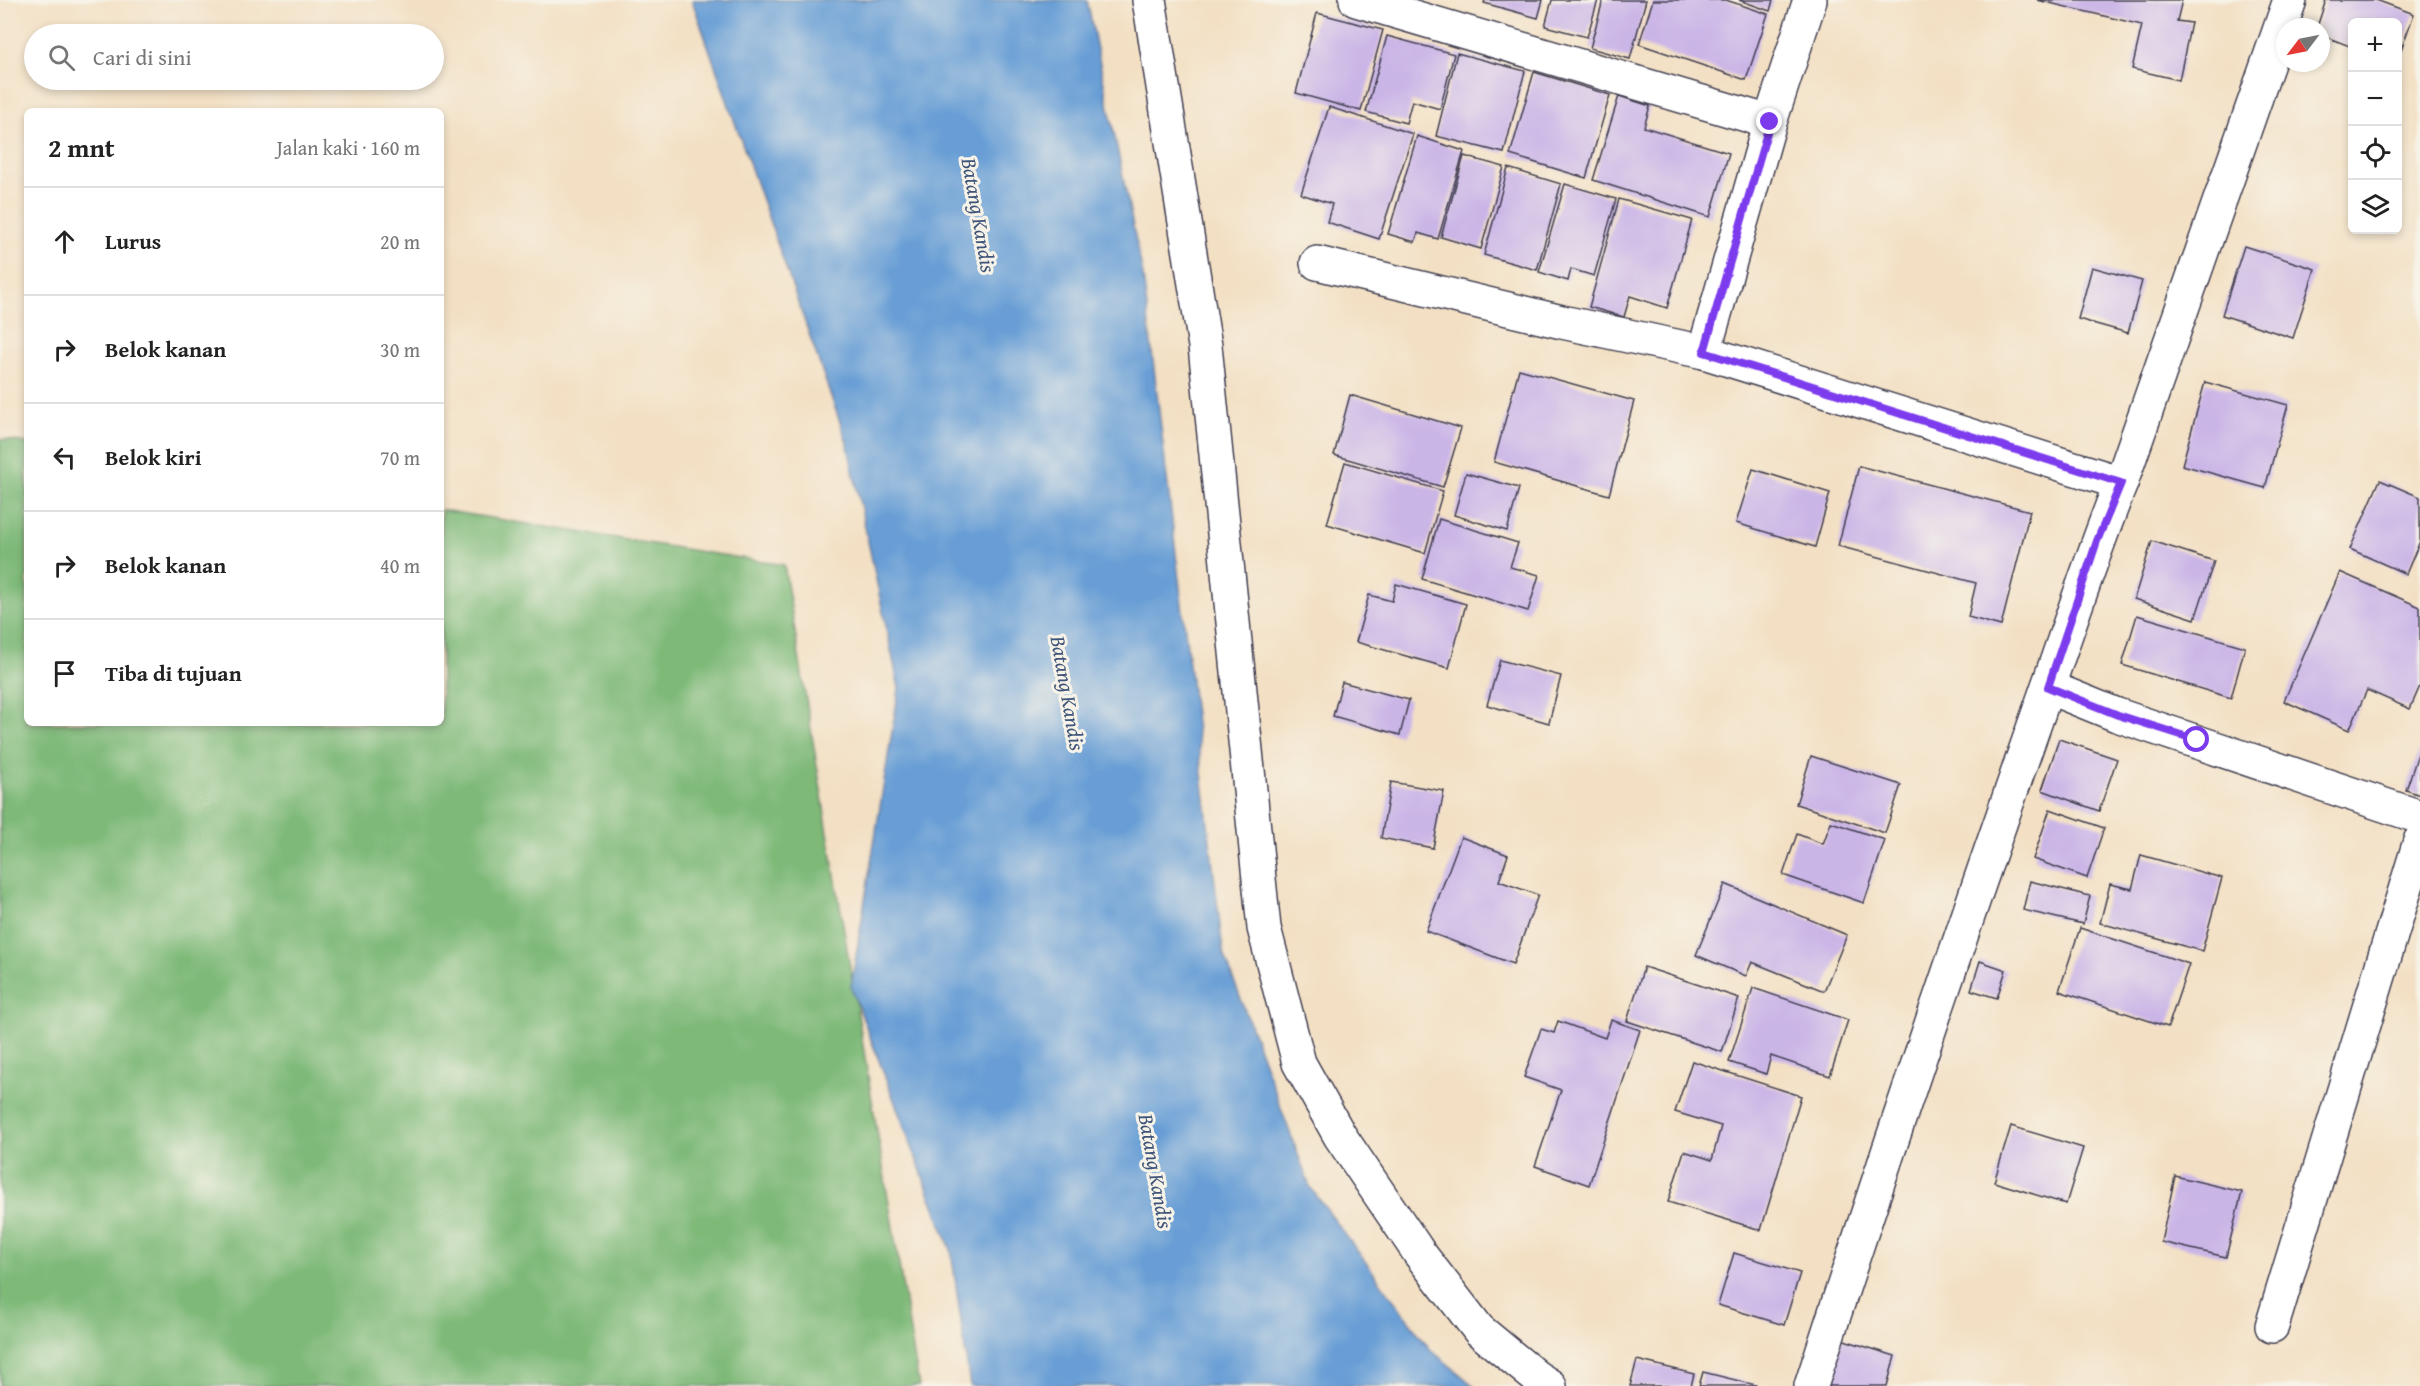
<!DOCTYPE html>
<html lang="id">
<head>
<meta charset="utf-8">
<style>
  body { margin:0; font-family:"Gentium Book Plus",serif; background:#f2f2f2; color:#222 }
  .controls { position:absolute; right:18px; top:18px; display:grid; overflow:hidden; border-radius:9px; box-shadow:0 3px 9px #0003 }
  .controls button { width:54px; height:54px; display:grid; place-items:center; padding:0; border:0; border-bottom:2px solid #e0e0e0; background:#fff; color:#222; font:30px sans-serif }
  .compass { position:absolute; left:2276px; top:18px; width:54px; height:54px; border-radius:50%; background:#fff; box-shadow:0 3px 9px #0003; rotate:238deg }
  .stop { position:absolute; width:18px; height:18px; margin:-14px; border:4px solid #7c3aed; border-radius:50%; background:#fff }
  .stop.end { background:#7c3aed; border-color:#fff; box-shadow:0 2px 6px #0008 }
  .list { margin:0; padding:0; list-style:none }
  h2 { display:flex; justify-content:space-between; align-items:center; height:78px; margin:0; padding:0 24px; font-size:26px }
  h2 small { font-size:20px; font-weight:400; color:#767676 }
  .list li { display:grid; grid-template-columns:39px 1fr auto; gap:18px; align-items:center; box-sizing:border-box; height:108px; padding:0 24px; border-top:2px solid #e0e0e0 }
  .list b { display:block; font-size:22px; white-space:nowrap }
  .list em { font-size:20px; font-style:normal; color:#767676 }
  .icon { flex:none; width:33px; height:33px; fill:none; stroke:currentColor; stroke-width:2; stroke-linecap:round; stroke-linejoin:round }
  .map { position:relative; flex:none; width:2420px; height:1386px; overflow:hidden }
  .search { position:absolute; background:#fff; box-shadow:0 3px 9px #0003; left:24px; top:24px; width:420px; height:66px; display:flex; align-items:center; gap:15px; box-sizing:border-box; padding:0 21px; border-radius:33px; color:#767676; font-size:22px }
  .panel { position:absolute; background:#fff; box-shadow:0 3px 9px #0003; left:24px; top:108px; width:420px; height:618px; border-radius:9px }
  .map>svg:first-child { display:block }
  .forest { fill:#7eb978; stroke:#506e5a; stroke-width:1.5 }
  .water { fill:#679ed5; stroke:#446088; stroke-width:1.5 }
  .building { fill:#cab5e7 }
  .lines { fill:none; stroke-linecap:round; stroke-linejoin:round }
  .street-casing { stroke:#413e50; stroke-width:36 }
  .street { stroke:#fff; stroke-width:33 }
  .route { stroke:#7c3aed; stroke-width:8 }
  .labels { text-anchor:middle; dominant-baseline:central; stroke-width:6; stroke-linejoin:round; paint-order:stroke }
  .water-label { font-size:21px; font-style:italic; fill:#3e5479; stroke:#f7f3e8 }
</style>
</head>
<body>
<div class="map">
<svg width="2420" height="1386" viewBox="0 0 2420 1386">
  <rect width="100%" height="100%" fill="#f7f3e8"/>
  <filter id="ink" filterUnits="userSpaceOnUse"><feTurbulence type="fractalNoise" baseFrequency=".0167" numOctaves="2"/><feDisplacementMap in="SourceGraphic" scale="12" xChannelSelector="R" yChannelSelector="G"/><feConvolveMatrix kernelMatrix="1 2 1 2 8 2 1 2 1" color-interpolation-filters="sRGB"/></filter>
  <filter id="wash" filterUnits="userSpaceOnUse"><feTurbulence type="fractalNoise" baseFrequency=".008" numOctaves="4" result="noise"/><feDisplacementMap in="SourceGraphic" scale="24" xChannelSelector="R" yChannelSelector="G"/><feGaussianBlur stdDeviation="1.35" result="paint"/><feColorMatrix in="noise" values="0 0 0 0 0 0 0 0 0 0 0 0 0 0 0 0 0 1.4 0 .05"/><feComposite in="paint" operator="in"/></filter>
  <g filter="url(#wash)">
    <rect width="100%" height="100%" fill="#f3e0c4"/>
    <polygon class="forest" points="0,439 27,443 27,723 441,723 441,510 784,565 919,1386 0,1386"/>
    <polygon class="water" points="692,0 1087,0 1143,275 1223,951 1310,1187 1430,1349 1474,1386 970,1386 951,1250 851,987 899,688 847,442"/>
    <g id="blocks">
      <g class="building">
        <polygon points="1485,0 1543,0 1538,18 1484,3"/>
        <polygon points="1552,0 1598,0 1587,37 1545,26"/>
        <polygon points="1603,0 1646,0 1630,59 1590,48"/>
        <polygon points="1653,0 1726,0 1768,14 1746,80 1639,44"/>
        <polygon points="1739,0 1773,0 1770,11"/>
        <polygon points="2037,0 2182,0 2177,21 2191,23 2179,80 2132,69 2142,25"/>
        <polygon points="2326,0 2376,0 2414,14 2398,58 2398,22 2352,22 2352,47 2321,35 2321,27 2317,27"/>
        <polygon points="1317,13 1383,30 1361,111 1296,93"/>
        <polygon points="1387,36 1454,54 1440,109 1412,101 1406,123 1366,112"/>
        <polygon points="1457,53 1525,71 1504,153 1436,136"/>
        <polygon points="1534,72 1610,95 1586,178 1510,155"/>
        <polygon points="1619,96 1650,106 1644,127 1729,153 1710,217 1593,180"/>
        <polygon points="1329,107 1413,134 1379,239 1327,222 1332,204 1301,194"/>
        <polygon points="1417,136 1464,151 1438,239 1418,233 1415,242 1388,234"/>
        <polygon points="1464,156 1504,167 1481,249 1441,237"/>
        <polygon points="1508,168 1561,184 1537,270 1484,255"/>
        <polygon points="1565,184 1616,199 1594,276 1571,269 1568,281 1539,272"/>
        <polygon points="1619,199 1692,220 1667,308 1630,296 1624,317 1589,307"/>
        <polygon points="2244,246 2315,269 2293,338 2222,315"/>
        <polygon points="2092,267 2142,281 2128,333 2078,319"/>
        <polygon points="1519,369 1634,401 1609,495 1494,462"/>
        <polygon points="2205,382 2288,405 2265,488 2182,465"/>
        <polygon points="1350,395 1461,428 1443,487 1334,455"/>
        <polygon points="1345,462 1443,491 1425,553 1327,524"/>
        <polygon points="1859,466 2030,511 2001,626 1968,617 1976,583 1838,546"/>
        <polygon points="1753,469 1830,493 1815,547 1736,523"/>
        <polygon points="1466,473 1519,488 1507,531 1454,515"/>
        <polygon points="2380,480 2420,497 2420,541 2406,574 2350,549"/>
        <polygon points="1439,519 1518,543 1510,567 1539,575 1528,611 1422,579"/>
        <polygon points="2152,541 2214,561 2195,619 2134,599"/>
        <polygon points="2340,572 2420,607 2420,686 2410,709 2367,690 2349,730 2284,701"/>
        <polygon points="1396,584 1466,604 1449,668 1356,642 1369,595 1392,601"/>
        <polygon points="2137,615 2245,647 2231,698 2122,665"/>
        <polygon points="1500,660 1561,676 1549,723 1487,705"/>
        <polygon points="1342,682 1409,700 1400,735 1333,716"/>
        <polygon points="2059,739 2117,759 2099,811 2042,790"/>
        <polygon points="2420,748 2420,795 2406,790"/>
        <polygon points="1811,756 1901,785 1885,833 1796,804"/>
        <polygon points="1391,782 1444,791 1433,848 1381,838"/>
        <polygon points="2050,809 2104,828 2087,878 2033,859"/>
        <polygon points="1831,822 1885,840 1864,903 1783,875 1797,834 1823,844"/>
        <polygon points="1461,837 1508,855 1499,881 1538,895 1513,964 1426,931"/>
        <polygon points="2141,855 2222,878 2202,951 2100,923 2110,884 2132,889"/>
        <polygon points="2030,881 2090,896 2083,924 2023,910"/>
        <polygon points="1725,884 1847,935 1824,991 1752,962 1746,976 1696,955"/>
        <polygon points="2080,928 2189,964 2168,1027 2059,991"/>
        <polygon points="1980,961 2006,970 1997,998 1971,990"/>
        <polygon points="1644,967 1739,998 1722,1052 1627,1021"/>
        <polygon points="1753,988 1848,1020 1830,1076 1771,1056 1766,1074 1729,1062"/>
        <polygon points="1611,1020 1640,1030 1589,1185 1535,1166 1561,1090 1524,1077 1541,1029 1554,1033 1558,1021 1605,1038"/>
        <polygon points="1692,1061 1801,1096 1761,1230 1668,1202 1684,1151 1712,1160 1721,1126 1675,1112"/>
        <polygon points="2011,1126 2083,1148 2066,1204 1994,1182"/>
        <polygon points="2175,1176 2242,1192 2226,1257 2161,1242"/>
        <polygon points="1734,1253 1800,1273 1784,1325 1718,1305"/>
        <polygon points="1841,1339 1895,1356 1887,1386 1827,1386"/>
        <polygon points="1637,1360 1694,1374 1691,1386 1630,1386"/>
        <polygon points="1703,1372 1756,1385 1756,1386 1699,1386"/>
      </g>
    </g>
  </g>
  <g filter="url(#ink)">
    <use href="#blocks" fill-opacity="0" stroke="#413e50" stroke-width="1.5"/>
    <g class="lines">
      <g class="street-casing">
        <g id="street">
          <polyline points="1149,0 1205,346 1264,928 1299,1063 1340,1136 1420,1254 1479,1330 1536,1377 1550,1386"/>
          <polyline points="1356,0 1770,122"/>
          <polyline points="1317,263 1562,322 1704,352 2121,483"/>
          <polyline points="1704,352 1770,122 1810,0"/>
          <polyline points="2048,687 2117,715 2420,817"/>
          <polyline points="2272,1326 2420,841"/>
          <path d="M1811,1386C1887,1152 1966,919 2048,686C2072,618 2094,550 2121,483L2290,0"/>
        </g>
      </g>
      <use href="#street" class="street"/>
    </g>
  </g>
  <g class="lines" filter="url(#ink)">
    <polyline class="route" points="1770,122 1704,352 2121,483 2097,541 2048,687 2118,715 2197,740"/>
  </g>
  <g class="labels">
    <g class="water-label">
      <text transform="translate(979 215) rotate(80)">Batang Kandis</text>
      <text transform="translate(1068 693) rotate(80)">Batang Kandis</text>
      <text transform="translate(1156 1171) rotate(80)">Batang Kandis</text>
    </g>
  </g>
</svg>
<div class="controls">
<button>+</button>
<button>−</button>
<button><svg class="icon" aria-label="locate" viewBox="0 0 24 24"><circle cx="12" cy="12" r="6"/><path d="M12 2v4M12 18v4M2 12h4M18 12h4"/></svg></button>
<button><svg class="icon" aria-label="layers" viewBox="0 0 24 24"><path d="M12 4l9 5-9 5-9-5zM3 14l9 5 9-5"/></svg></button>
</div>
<svg class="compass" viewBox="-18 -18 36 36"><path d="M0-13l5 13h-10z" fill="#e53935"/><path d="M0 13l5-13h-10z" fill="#767676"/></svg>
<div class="stop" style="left:2197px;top:740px"></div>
<div class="stop end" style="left:1770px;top:122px"></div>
<div class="search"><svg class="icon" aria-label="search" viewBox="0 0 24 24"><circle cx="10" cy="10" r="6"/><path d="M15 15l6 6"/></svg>Cari di sini</div>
<section class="panel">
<h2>2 mnt<small>Jalan kaki · 160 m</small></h2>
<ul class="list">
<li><svg class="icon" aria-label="ahead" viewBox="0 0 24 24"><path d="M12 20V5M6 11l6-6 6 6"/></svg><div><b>Lurus</b></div><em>20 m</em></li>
<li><svg class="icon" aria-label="right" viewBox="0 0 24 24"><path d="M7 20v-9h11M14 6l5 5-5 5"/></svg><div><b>Belok kanan</b></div><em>30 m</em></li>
<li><svg class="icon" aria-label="left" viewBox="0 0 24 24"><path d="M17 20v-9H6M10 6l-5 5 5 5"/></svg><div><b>Belok kiri</b></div><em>70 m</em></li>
<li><svg class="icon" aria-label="right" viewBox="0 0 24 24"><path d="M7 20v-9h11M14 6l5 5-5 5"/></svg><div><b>Belok kanan</b></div><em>40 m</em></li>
<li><svg class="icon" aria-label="arrive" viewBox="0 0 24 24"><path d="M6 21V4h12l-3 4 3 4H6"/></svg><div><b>Tiba di tujuan</b></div></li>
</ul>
</section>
</div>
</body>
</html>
